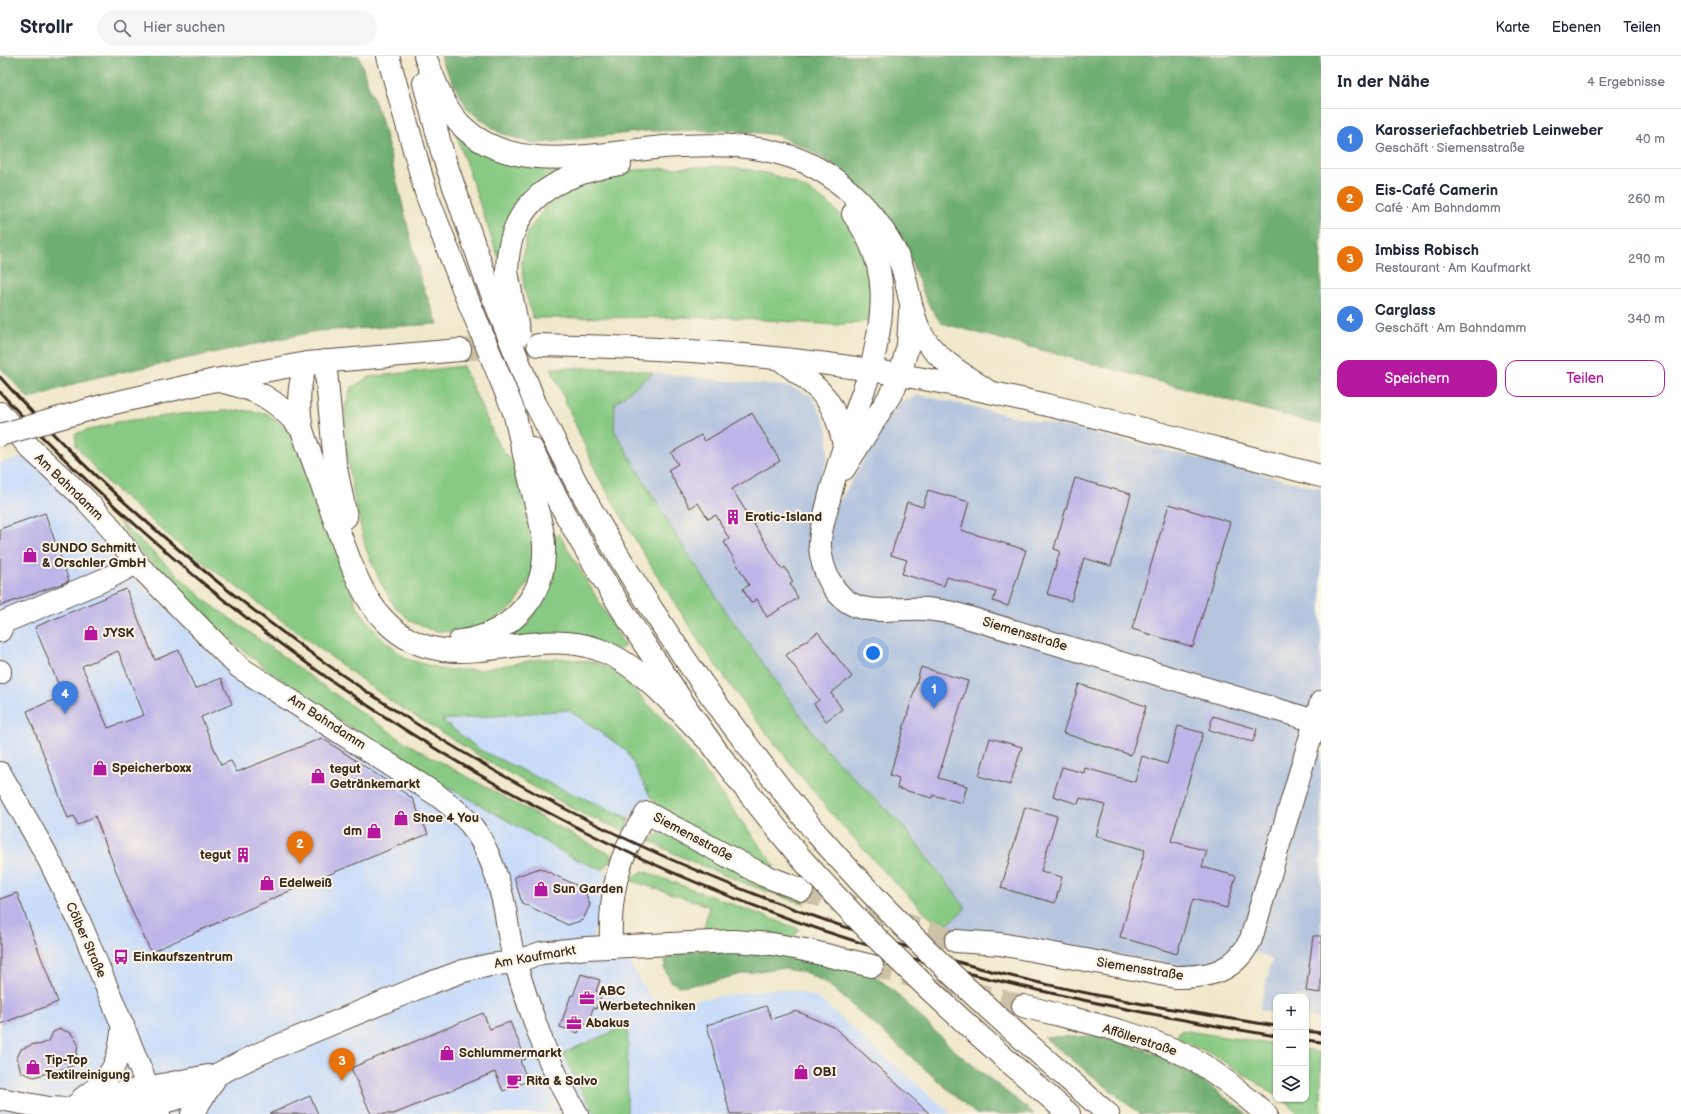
<!DOCTYPE html>
<html lang="de">
<head>
<meta charset="utf-8">
<style>
  body { margin:0; font-family:"Balsamiq Sans",sans-serif; background:#f6f6f7; color:#1f2937 }
  .controls { position:absolute; right:12px; bottom:12px; display:grid; overflow:hidden; border-radius:8px; box-shadow:0 1px 3px #0004 }
  .controls button { width:36px; height:36px; display:grid; place-items:center; padding:0; border:0; border-bottom:1px solid #e0e1e3; background:#fff; color:#1f2937; font:20px sans-serif }
  .you { position:absolute; left:873px; top:597px; width:14px; height:14px; margin:-10px; border:3px solid #fff; border-radius:50%; background:#1a73e8; box-shadow:0 0 0 6px #1a73e833 }
  .badge { display:grid; place-items:center; width:26px; height:26px; border-radius:50%; background:#b5179e; color:#fff; font-size:13px; font-weight:700 }
  .pin { position:absolute; translate:-50% -33px; filter:drop-shadow(0 1px 2px #0008) }
  .pin::after { content:''; position:absolute; top:21px; width:14px; height:12px; background:inherit; clip-path:polygon(0 0,100% 0,50% 100%) }
  .list { margin:0; padding:0; list-style:none }
  h2 { display:flex; justify-content:space-between; align-items:center; height:52px; margin:0; padding:0 16px; font-size:17px }
  h2 small { font-size:13px; font-weight:400; color:#747a83 }
  .list li { display:grid; grid-template-columns:26px 1fr auto; gap:12px; align-items:center; box-sizing:border-box; height:60px; padding:0 16px; border-top:1px solid #e0e1e3 }
  .list b { display:block; font-size:15px; white-space:nowrap }
  .list p { margin:0; font-size:13px; white-space:nowrap; color:#747a83 }
  .list em { font-size:13px; font-style:normal; color:#747a83 }
  .actions { display:flex; gap:8px; padding:12px 16px }
  .actions a { flex:1; padding:9px 0; border:1px solid #b5179e; border-radius:12px; text-align:center; font-size:14px; color:#b5179e }
  .actions .main { background:#b5179e; color:#fff }
  .icon { flex:none; width:22px; height:22px; fill:none; stroke:currentColor; stroke-width:2; stroke-linecap:round; stroke-linejoin:round }
  .map { position:relative; flex:none; width:1321px; height:1058px; overflow:hidden }
  header { display:flex; align-items:center; gap:24px; box-sizing:border-box; height:56px; padding:0 20px; background:#fff; border-bottom:1px solid #e0e1e3 }
  header strong { font-size:19px }
  nav { display:flex; gap:22px; margin-inline-start:auto; font-size:14px }
  .search { width:280px; height:36px; background:#f6f6f7; display:flex; align-items:center; gap:10px; box-sizing:border-box; padding:0 14px; border-radius:22px; color:#747a83; font-size:15px }
  main { display:flex }
  aside { flex:1; background:#fff }
  .map>svg:first-child { display:block }
  .built { fill:#c9dcf9 }
  .industrial { fill:#b6c5de }
  .green { fill:#88ca83; stroke:#627a50 }
  .forest { fill:#6eae71; stroke:#546c48 }
  .building { fill:#bdb4e8; fill-rule:evenodd }
  .lines { fill:none; stroke-linecap:round; stroke-linejoin:round }
  .minor-tunnel { stroke:#cbc2a8; stroke-width:22; stroke-dasharray:22 11; stroke-linecap:butt }
  .major-tunnel { stroke:#cbc2a8; stroke-width:22; stroke-dasharray:22 11; stroke-linecap:butt }
  .minor-casing { stroke:#564638; stroke-width:24 }
  .major-casing { stroke:#564638; stroke-width:24 }
  .highway-casing { stroke:#564638; stroke-width:24 }
  .minor { stroke:#fff; stroke-width:22 }
  .major { stroke:#fff; stroke-width:22 }
  .highway { stroke:#fff; stroke-width:22 }
  .rail { stroke:#3b2a1e; stroke-width:3 }
  .major-bridge-casing { stroke:#564638; stroke-width:24; stroke-linecap:butt }
  .highway-bridge-casing { stroke:#564638; stroke-width:24; stroke-linecap:butt }
  .major-bridge { stroke:#fff; stroke-width:22 }
  .highway-bridge { stroke:#fff; stroke-width:22 }
  .labels { text-anchor:middle; dominant-baseline:central; stroke-width:4; stroke-linejoin:round; paint-order:stroke }
  .street-label { font-size:13px; fill:#3b2a1e; stroke:#fcf5e5 }
  .poi-label { font-size:13px; font-weight:bold; fill:#3b2a1e; stroke:#fcf5e5; text-anchor:start }
</style>
</head>
<body>
<header>
<strong>Strollr</strong>
<div class="search"><svg class="icon" aria-label="search" viewBox="0 0 24 24"><circle cx="10" cy="10" r="6"/><path d="M15 15l6 6"/></svg>Hier suchen</div>
<nav><a>Karte</a><a>Ebenen</a><a>Teilen</a></nav>
</header>
<main>
<div class="map">
<svg width="1321" height="1058" viewBox="0 0 1321 1058">
  <rect width="100%" height="100%" fill="#fcf5e5"/>
  <filter id="ink" filterUnits="userSpaceOnUse"><feTurbulence type="fractalNoise" baseFrequency=".025" numOctaves="2"/><feDisplacementMap in="SourceGraphic" scale="8" xChannelSelector="R" yChannelSelector="G"/><feConvolveMatrix kernelMatrix="1 2 1 2 8 2 1 2 1" color-interpolation-filters="sRGB"/></filter>
  <filter id="wash" filterUnits="userSpaceOnUse"><feTurbulence type="fractalNoise" baseFrequency=".012" numOctaves="4" result="noise"/><feDisplacementMap in="SourceGraphic" scale="16" xChannelSelector="R" yChannelSelector="G"/><feGaussianBlur stdDeviation="0.9" result="paint"/><feColorMatrix in="noise" values="0 0 0 0 0 0 0 0 0 0 0 0 0 0 0 0 0 1.4 0 .05"/><feComposite in="paint" operator="in"/></filter>
  <g filter="url(#wash)">
    <rect width="100%" height="100%" fill="#efe8cb"/>
    <g class="built">
      <polygon points="26,400 75,447 119,507 235,619 478,748 575,803 607,817 599,862 593,876 590,905 630,907 642,928 652,942 658,945 679,946 771,933 797,935 819,943 951,1058 0,1058 0,407"/>
      <polygon points="569,654 627,695 651,742 629,762 555,730 480,694 441,664"/>
    </g>
    <polygon class="industrial" points="653,317 790,331 812,340 828,373 828,399 818,434 840,445 892,356 902,345 918,339 1115,382 1321,433 1321,963 1306,961 1306,941 1276,941 1276,957 1259,954 1272,904 1242,891 1201,913 999,879 949,879 942,873 965,852 901,768 825,693 731,563 680,486 614,374 615,347"/>
    <g class="green">
      <polygon points="455,75 577,107 498,201"/>
      <path d="M713,110C736,112 760,114 782,122C827,138 867,175 871,224C872,239 875,251 868,265L835,269L725,261L533,262L524,233L522,207L527,177L551,143L583,127L621,115Z"/>
      <polygon points="463,310 497,386 518,415 529,445 538,508 514,550 474,577 435,575 412,566 395,551 380,525 366,493 355,447 346,394 345,352 351,332 369,321"/>
      <polygon points="551,312 623,312 653,317 615,347 614,374 680,486 731,563 825,693 901,768 966,852 942,873 886,818 830,756 752,659 700,587 645,500 599,422"/>
      <polygon points="238,354 266,357 289,374 303,400 357,551 380,581 407,603 445,614 480,614 540,603 566,603 595,606 620,619 675,676 775,810 764,813 660,752 651,742 627,695 569,654 442,664 480,694 555,730 629,762 625,775 583,758 493,708 389,644 175,485 106,425 76,390 75,378 117,366 182,358"/>
      <polygon points="118,464 206,545 350,649 408,688 580,783 614,800 603,814 575,803 410,709 333,660 271,616 238,590 174,532 163,518 133,488"/>
      <polygon points="559,478 625,590 620,593 511,580 531,562 553,525 554,481"/>
      <path d="M661,776L793,836L805,848C752,831 699,811 650,785Z"/>
      <polygon points="643,815 799,873 793,883 703,877 709,850 629,824"/>
      <polygon points="628,969 627,1058 595,1058 580,1033 563,997"/>
      <polygon points="1181,974 1276,989 1276,1039 1215,1000 1175,981"/>
      <polygon points="1306,994 1321,997 1321,1058 1299,1058 1283,1043 1306,1043"/>
    </g>
    <g class="forest">
      <polygon points="0,0 359,0 369,32 381,62 422,228 438,268 317,275 89,323 29,343 0,311"/>
      <polygon points="441,0 1321,0 1321,369 941,267 926,244 904,187 875,145 844,116 808,93 776,79 734,74 645,75 535,88 500,77 468,54 443,8"/>
      <polygon points="686,894 771,896 872,917 897,938 954,994 1034,1058 976,1058 828,928 807,917 779,912 746,917 706,927 678,930 671,925 664,913 666,903"/>
      <polygon points="1101,980 1172,1003 1247,1058 1140,1058 1044,981"/>
    </g>
    <g id="blocks">
      <g class="building">
        <polygon points="752,357 780,405 732,433 782,513 785,511 793,526 790,528 798,542 767,561 757,543 751,547 743,533 749,529 724,486 729,483 716,459 708,463 698,447 690,452 668,414 678,408 671,397 701,379 705,385"/>
        <polygon points="1075,422 1131,438 1111,510 1084,502 1071,545 1047,538 1060,495 1054,493"/>
        <polygon points="928,434 969,446 961,474 1026,494 1008,550 993,545 996,536 947,521 944,530 902,518 907,504 891,499 907,446 923,451"/>
        <polygon points="1169,448 1230,466 1193,591 1132,573"/>
        <polygon points="45,457 69,525 0,550 0,473"/>
        <path d="M126,533L155,604L179,594L195,633L221,622L232,648L201,661L221,709L231,705L237,716L322,682L412,742L428,778L308,827L151,896L129,849L95,760L78,769L74,760L68,762L27,655L63,640L35,571ZM118,595L144,659L108,672L82,610Z"/>
        <polygon points="818,576 852,621 831,637 842,653 826,665 814,648 819,644 786,599"/>
        <polygon points="921,611 968,625 938,722 967,730 962,747 933,739 932,742 897,732 899,722 890,719"/>
        <polygon points="1079,628 1146,650 1131,699 1063,677"/>
        <polygon points="1213,660 1257,673 1253,686 1209,674"/>
        <polygon points="1178,670 1203,677 1171,785 1207,795 1202,811 1236,820 1227,852 1193,843 1177,898 1120,881 1145,794 1096,780 1105,749 1080,742 1078,748 1053,740 1062,711 1084,717 1085,712 1135,726 1142,700 1167,708"/>
        <polygon points="990,682 1022,691 1010,729 979,720"/>
        <polygon points="1025,751 1057,760 1041,815 1062,821 1055,847 1001,832"/>
        <polygon points="540,812 584,833 590,849 583,864 568,869 522,847 514,821"/>
        <polygon points="17,837 58,946 0,968 0,843"/>
        <polygon points="1313,880 1321,880 1321,937 1306,935"/>
        <polygon points="581,918 600,924 596,935 602,937 596,953 593,952 588,968 582,966 578,977 560,971 571,939 573,940"/>
        <polygon points="766,950 772,963 796,955 834,971 930,1058 730,1058 707,969"/>
        <polygon points="483,957 490,973 510,966 526,1003 520,1005 528,1025 503,1035 495,1016 394,1058 371,1058 351,1012"/>
        <polygon points="60,973 71,977 78,988 75,1009 34,1021 21,1016 17,1002 21,993 34,988 39,989 49,985 53,976"/>
        <polygon points="310,1040 318,1058 269,1058"/>
      </g>
    </g>
  </g>
  <g filter="url(#ink)">
    <use href="#blocks" fill-opacity="0" stroke="#564638" stroke-width="1"/>
    <g class="lines">
      <g class="minor-tunnel">
        <polyline points="802,834 956,885"/>
        <polyline points="872,910 1023,950"/>
      </g>
      <polyline class="major-tunnel" points="460,294 538,289"/>
      <g class="minor-casing">
        <g id="minor">
          <path d="M781,304C819,333 833,338 844,389"/>
          <path d="M871,314C855,358 839,401 828,447C825,460 819,477 820,491C822,514 833,541 856,550C877,558 903,551 926,553C935,554 944,555 953,557L1315,665"/>
          <path d="M0,357L31,393L84,442L107,467L136,507L239,611L437,739C449,748 461,757 471,769C489,792 499,825 505,853C508,871 510,889 515,906C531,957 549,1013 577,1058"/>
          <polyline points="844,413 894,333 900,319"/>
          <polyline points="0,575 4,566 108,522 136,507"/>
          <polyline points="0,615 0,617"/>
          <polyline points="0,717 45,796 81,869 159,1058"/>
          <path d="M956,885L1000,888L1176,921C1210,921 1235,916 1251,883L1321,646"/>
          <path d="M611,891C609,840 617,799 647,757L763,819L802,834"/>
          <path d="M1023,950C1077,964 1135,975 1185,999C1211,1011 1244,1039 1266,1058"/>
          <path d="M83,1042C116,1020 118,1006 123,969"/>
          <polyline points="0,1043 49,1052 128,1056 182,1041 218,1018 261,997 425,929 463,915 490,909 515,906 541,897 587,892 733,885 772,888 805,894 872,910"/>
          <polyline points="76,1049 105,1040 208,1020"/>
          <polyline points="192,1058 214,1024"/>
        </g>
      </g>
      <g class="major-casing">
        <g id="major">
          <path d="M538,289C659,291 781,298 901,319C1043,343 1181,384 1321,420"/>
          <polyline points="105,349 215,324 307,307 460,294"/>
        </g>
      </g>
      <g class="highway-casing">
        <g id="highway">
          <polyline points="388,0 427,140 463,232"/>
          <path d="M425,0C435,25 443,52 463,71C513,120 600,97 663,91C706,88 750,87 792,101C841,118 884,163 902,211C909,232 910,255 920,275C933,302 965,319 989,336"/>
          <polyline points="424,27 443,99 486,223"/>
          <path d="M853,158C892,211 884,255 871,314"/>
          <path d="M507,216C508,143 556,119 620,108"/>
          <polyline points="325,305 335,407 346,461"/>
          <polyline points="900,319 908,289 910,256"/>
          <path d="M215,324C256,333 275,341 302,374C313,406 325,437 336,468C349,501 360,540 385,565C446,628 526,568 597,593C641,608 675,652 708,684"/>
          <path d="M535,347C553,381 570,417 590,451C655,567 733,675 817,778"/>
          <path d="M302,374C298,350 297,330 307,307"/>
          <path d="M532,393C567,466 609,535 653,601C672,629 689,657 709,684C737,724 769,763 800,801"/>
          <path d="M460,585C506,580 544,545 544,496C545,479 539,462 535,445C528,415 521,386 514,356"/>
          <polyline points="1034,993 1108,1058"/>
          <polyline points="1009,1006 1069,1058"/>
        </g>
      </g>
      <use href="#minor" class="minor"/>
      <use href="#major" class="major"/>
      <use href="#highway" class="highway"/>
      <g class="rail">
        <path d="M0,321C60,389 127,451 197,509C412,687 649,814 917,894C943,901 969,910 995,916C1087,940 1182,955 1276,970"/>
        <path d="M0,336C45,387 96,434 147,479C362,670 620,817 897,898C1021,934 1148,959 1276,980"/>
        <polyline points="1306,975 1321,977"/>
        <polyline points="1306,984 1321,986"/>
      </g>
      <g class="major-bridge-casing">
        <polyline id="major-bridge" points="0,379 105,349"/>
      </g>
      <g class="highway-bridge-casing">
        <g id="highway-bridge">
          <polyline points="507,216 519,279"/>
          <polyline points="486,223 535,347"/>
          <polyline points="463,232 514,356"/>
          <path d="M817,778C885,855 957,926 1034,993"/>
          <path d="M800,801C865,874 935,941 1009,1006"/>
        </g>
      </g>
      <use href="#major-bridge" class="major-bridge"/>
      <use href="#highway-bridge" class="highway-bridge"/>
    </g>
  </g>
  <defs>
    <g id="building-bare" transform="scale(1.2)"><path d="M-4-6H4V6H1V3H-1V6H-4ZM-2.5-4.3h1.7v1.8h-1.7ZM.8-4.3h1.7v1.8H.8ZM-2.5-1h1.7V.8h-1.7ZM.8-1h1.7V.8H.8Z" fill="#b5179e" stroke="#fcf5e5" stroke-width="2.5" paint-order="stroke"/></g>
    <g id="shop-bare" transform="scale(1.2)"><path d="M-5-2.5h2.3a2.7 3.5 0 0 1 5.4 0H5L5.5 6h-11ZM-1.5-2.5h3a1.5 2.3 0 0 0-3 0Z" fill="#b5179e" stroke="#fcf5e5" stroke-width="2.5" paint-order="stroke"/></g>
    <g id="bus-bare" transform="scale(1.2)"><path d="M-5-6H5V4H4V6H2V4H-2V6H-4V4H-5ZM-3.5-4V0h7V-4ZM-3.5 1.2v1.5H-2V1.2ZM2 1.2v1.5H3.5V1.2Z" fill="#b5179e" stroke="#fcf5e5" stroke-width="2.5" paint-order="stroke"/></g>
    <g id="office-bare" transform="scale(1.2)"><path d="M-6-3h4V-5.5h4V-3h4V5H-6ZM-1-4.5V-3h2v-1.5ZM-6 0V1H6V0Z" fill="#b5179e" stroke="#fcf5e5" stroke-width="2.5" paint-order="stroke"/></g>
    <g id="cafe-bare" transform="scale(1.2)"><path d="M-5.5-4.5H6V0H3Q3 3.5 0 3.5H-2.5Q-5.5 3.5-5.5 0ZM3-3.2v2h1.7v-2ZM-6 4.5H4V6H-6Z" fill="#b5179e" stroke="#fcf5e5" stroke-width="2.5" paint-order="stroke"/></g>
  </defs>
  <g fill-rule="evenodd">
    <use href="#building-bare" x="733" y="461"/>
    <use href="#shop-bare" x="30" y="499"/>
    <use href="#shop-bare" x="91" y="577"/>
    <use href="#shop-bare" x="100" y="712"/>
    <use href="#shop-bare" x="318" y="720"/>
    <use href="#shop-bare" x="401" y="762"/>
    <use href="#shop-bare" x="374" y="775"/>
    <use href="#building-bare" x="243" y="799"/>
    <use href="#shop-bare" x="267" y="827"/>
    <use href="#shop-bare" x="541" y="833"/>
    <use href="#bus-bare" x="121" y="901"/>
    <use href="#office-bare" x="587" y="942"/>
    <use href="#office-bare" x="574" y="967"/>
    <use href="#shop-bare" x="447" y="997"/>
    <use href="#shop-bare" x="33" y="1011"/>
    <use href="#shop-bare" x="801" y="1016"/>
    <use href="#cafe-bare" x="514" y="1025"/>
  </g>
  <g class="labels">
    <g class="street-label">
      <text transform="translate(69 431) rotate(44)">Am Bahndamm</text>
      <text transform="translate(1025 578) rotate(17)">Siemensstraße</text>
      <text transform="translate(327 666) rotate(33)">Am Bahndamm</text>
      <text transform="translate(693 781) rotate(28)">Siemensstraße</text>
      <text transform="translate(86 884) rotate(66)">Cölber Straße</text>
      <text transform="translate(535 901) rotate(-10)">Am Kaufmarkt</text>
      <text transform="translate(1140 913) rotate(9)">Siemensstraße</text>
      <text transform="translate(1140 984) rotate(18)">Afföllerstraße</text>
    </g>
    <g class="poi-label">
      <text x="745" y="461">Erotic-Island</text>
      <text x="42" y="492">SUNDO Schmitt<tspan x="42" dy="15">&amp; Orschler GmbH</tspan></text>
      <text x="103" y="577">JYSK</text>
      <text x="112" y="712">Speicherboxx</text>
      <text x="330" y="713">tegut<tspan x="330" dy="15">Getränkemarkt</tspan></text>
      <text x="413" y="762">Shoe 4 You</text>
      <text x="362" y="775" text-anchor="end">dm</text>
      <text x="231" y="799" text-anchor="end">tegut</text>
      <text x="279" y="827">Edelweiß</text>
      <text x="553" y="833">Sun Garden</text>
      <text x="133" y="901">Einkaufszentrum</text>
      <text x="599" y="935">ABC<tspan x="599" dy="15">Werbetechniken</tspan></text>
      <text x="586" y="967">Abakus</text>
      <text x="459" y="997">Schlummermarkt</text>
      <text x="45" y="1004">Tip-Top<tspan x="45" dy="15">Textilreinigung</tspan></text>
      <text x="813" y="1016">OBI</text>
      <text x="526" y="1025">Rita &amp; Salvo</text>
    </g>
  </g>
</svg>
<div class="controls">
<button>+</button>
<button>−</button>
<button><svg class="icon" aria-label="layers" viewBox="0 0 24 24"><path d="M12 4l9 5-9 5-9-5zM3 14l9 5 9-5"/></svg></button>
</div>
<div class="you"></div>
<div class="pin badge" style="left:934px;top:653px;background:#3f7fe0">1</div>
<div class="pin badge" style="left:300px;top:808px;background:#e8710a">2</div>
<div class="pin badge" style="left:342px;top:1025px;background:#e8710a">3</div>
<div class="pin badge" style="left:65px;top:658px;background:#3f7fe0">4</div>
</div>
<aside>
<h2>In der Nähe<small>4 Ergebnisse</small></h2>
<ul class="list">
<li><span class="badge" style="background:#3f7fe0">1</span><div><b>Karosseriefachbetrieb Leinweber</b><p>Geschäft · Siemensstraße</p></div><em>40 m</em></li>
<li><span class="badge" style="background:#e8710a">2</span><div><b>Eis-Café Camerin</b><p>Café · Am Bahndamm</p></div><em>260 m</em></li>
<li><span class="badge" style="background:#e8710a">3</span><div><b>Imbiss Robisch</b><p>Restaurant · Am Kaufmarkt</p></div><em>290 m</em></li>
<li><span class="badge" style="background:#3f7fe0">4</span><div><b>Carglass</b><p>Geschäft · Am Bahndamm</p></div><em>340 m</em></li>
</ul>
<div class="actions"><a class="main">Speichern</a><a>Teilen</a></div>
</aside>
</main>
</body>
</html>
